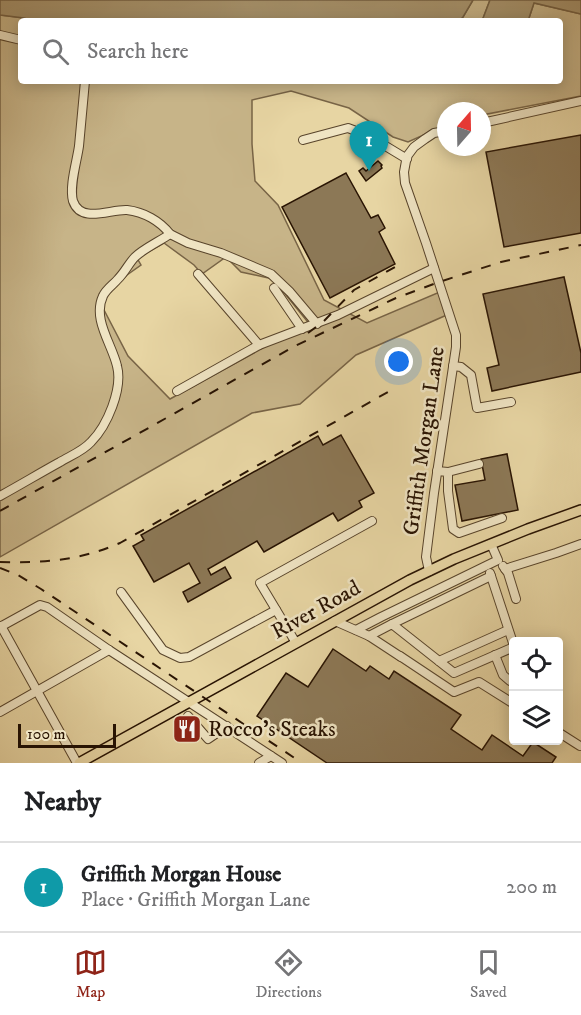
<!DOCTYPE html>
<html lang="en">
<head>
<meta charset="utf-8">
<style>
  body { margin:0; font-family:"IM FELL DW Pica",serif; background:#f6f6f6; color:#202124 }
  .controls { position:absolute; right:18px; bottom:18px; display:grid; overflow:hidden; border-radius:6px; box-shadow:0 3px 15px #0003 }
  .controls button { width:54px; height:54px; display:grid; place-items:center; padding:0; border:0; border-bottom:2px solid #e0e0e0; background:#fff; color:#202124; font:30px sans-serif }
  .compass { position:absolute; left:437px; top:102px; width:54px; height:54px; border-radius:50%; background:#fff; box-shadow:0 3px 15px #0003; rotate:20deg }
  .scale { position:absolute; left:18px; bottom:15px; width:98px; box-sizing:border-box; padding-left:6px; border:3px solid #291403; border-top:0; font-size:16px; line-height:21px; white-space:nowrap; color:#291403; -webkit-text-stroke:4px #efe4c3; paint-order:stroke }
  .you { position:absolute; left:399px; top:362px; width:21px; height:21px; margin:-15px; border:4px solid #fff; border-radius:50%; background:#1a73e8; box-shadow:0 0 0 9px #1a73e833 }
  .badge { display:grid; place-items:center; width:39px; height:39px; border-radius:50%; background:#8f2418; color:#fff; font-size:20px; font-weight:700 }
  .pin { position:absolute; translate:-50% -50px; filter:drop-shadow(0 2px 3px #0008) }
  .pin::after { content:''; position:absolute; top:32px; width:21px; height:18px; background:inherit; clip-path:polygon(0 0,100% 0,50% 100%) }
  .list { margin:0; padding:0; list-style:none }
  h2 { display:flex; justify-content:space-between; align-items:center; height:78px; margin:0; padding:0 24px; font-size:26px }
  h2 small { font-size:20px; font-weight:400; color:#757577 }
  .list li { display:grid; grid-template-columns:39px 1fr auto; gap:18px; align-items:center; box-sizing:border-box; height:90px; padding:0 24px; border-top:2px solid #e0e0e0 }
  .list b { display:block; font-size:22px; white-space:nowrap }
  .list p { margin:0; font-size:20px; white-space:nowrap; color:#757577 }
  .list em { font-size:20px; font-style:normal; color:#757577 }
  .icon { flex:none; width:33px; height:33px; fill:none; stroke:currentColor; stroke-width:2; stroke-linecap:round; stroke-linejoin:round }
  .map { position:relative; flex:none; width:581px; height:763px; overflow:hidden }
  .search { position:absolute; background:#fff; box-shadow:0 3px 15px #0003; left:18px; right:18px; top:18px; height:66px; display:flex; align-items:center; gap:15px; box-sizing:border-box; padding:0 21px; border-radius:6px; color:#757577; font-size:22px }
  .sheet { height:168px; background:#fff }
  nav { display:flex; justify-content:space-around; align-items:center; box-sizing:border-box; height:84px; border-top:2px solid #e0e0e0; background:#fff; font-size:16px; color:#757577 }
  nav a { display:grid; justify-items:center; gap:3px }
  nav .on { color:#8f2418 }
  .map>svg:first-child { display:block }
  .green { fill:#c7b488; stroke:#786446; stroke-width:1.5; fill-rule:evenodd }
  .water { fill:#a6936d; stroke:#746043; stroke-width:1.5 }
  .building { fill:#8c7856; stroke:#291403; stroke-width:1.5 }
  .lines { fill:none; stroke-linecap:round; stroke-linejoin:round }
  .minor-casing { stroke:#58442b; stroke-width:10 }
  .major-casing { stroke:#291403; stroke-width:12 }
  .minor { stroke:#efe4c3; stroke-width:8 }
  .major { stroke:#e7d5a3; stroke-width:9 }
  .rail { stroke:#291403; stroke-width:2; stroke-dasharray:10 10; stroke-linecap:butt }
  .labels { text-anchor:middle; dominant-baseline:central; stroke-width:5; stroke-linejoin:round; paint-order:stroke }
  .street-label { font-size:22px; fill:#291403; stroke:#efe4c3 }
  .poi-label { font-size:22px; fill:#291403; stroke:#efe4c3; text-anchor:start }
</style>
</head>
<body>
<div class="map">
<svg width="581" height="763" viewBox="0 0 581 763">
  <rect width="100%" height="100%" fill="#e7d5a3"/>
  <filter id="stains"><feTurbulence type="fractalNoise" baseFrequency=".00333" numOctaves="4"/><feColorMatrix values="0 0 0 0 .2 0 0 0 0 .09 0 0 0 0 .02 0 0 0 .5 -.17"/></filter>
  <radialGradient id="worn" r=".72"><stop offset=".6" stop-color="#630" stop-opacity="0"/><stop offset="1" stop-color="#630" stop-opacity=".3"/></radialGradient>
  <g class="green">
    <polygon points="473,0 490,0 482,21 459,21 463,17"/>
    <path d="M534,3L581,14V96L482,115V111H446V125L408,142L393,137L349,108L291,91L252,100V144L255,181L278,205L324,300L367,323L442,291L449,314L356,355L300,404L252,413L0,557V15L24,18L32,21H21V81H560V21H528ZM164,243L194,265L202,274L226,257L241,272L273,279L307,321L309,326L272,343L170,399L128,356L103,308L105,297L127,275L141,265L137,258Z"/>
  </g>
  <g class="water">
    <polygon points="0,0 473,0 463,17 459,21 32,21 24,18 0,15"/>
    <polygon points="490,0 581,0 581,14 534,3 528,21 482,21"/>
  </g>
  <g class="building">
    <polygon points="581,135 581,233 504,247 486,152"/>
    <polygon points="378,161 382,165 381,166 382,168 366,181 359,171 363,168 366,171"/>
    <polygon points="346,173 371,218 378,215 385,228 379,232 395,264 330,298 282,207"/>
    <polygon points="564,277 581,353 581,372 492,391 487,368 499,365 483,294"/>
    <polygon points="341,435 374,493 359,501 362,507 338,521 333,513 264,552 257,541 208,569 211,575 225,567 231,578 188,602 183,592 200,583 189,563 154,582 133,546 144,540 141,535 318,436 323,445"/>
    <polygon points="507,454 518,510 462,521 455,485 485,480 481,459"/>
    <polygon points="333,649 366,671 370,666 389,679 394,671 461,715 451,729 482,750 492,735 523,756 533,742 556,757 552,763 327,763 257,716 286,673 308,687"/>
    <polygon points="187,720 194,734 187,738 179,725"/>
  </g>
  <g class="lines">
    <g class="minor-casing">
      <g id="minor">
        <polyline points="0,35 21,40"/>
        <path d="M85,81C83,102 81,124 79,146C77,161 69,186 73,201C81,224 110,209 127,210C144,212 160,221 170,234"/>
        <polyline points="482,123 581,101"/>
        <polyline points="303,140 348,128 369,136 407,159"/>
        <polyline points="198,274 259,345"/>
        <polyline points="274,288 302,329"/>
        <polyline points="453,366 461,367 471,375 477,408 511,402"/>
        <polyline points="177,391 259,345 338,315 434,268"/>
        <polyline points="437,471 448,472 448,491 453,529 459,533 502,518"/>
        <polyline points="448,472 479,464"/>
        <path d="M0,496C20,485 40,473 60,462C70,456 83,451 91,442C107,426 123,389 117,366C112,344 92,319 103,296C106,289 114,284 118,279C125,272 129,263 135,257C143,249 160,241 170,234L188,243L221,253L271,274L290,292L317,324"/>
        <polyline points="503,566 508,573 516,599"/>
        <polyline points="505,569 556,553 581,544"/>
        <polyline points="429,571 426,557 434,493 456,347 456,335 426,243 405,183 404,172 406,161 408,155 414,147 425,139 434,133 446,131"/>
        <polyline points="490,573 514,646"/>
        <polyline points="121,592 163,650 180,658 189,657 276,610"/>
        <polyline points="335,621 369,636 401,657"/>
        <polyline points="392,624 491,576"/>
        <polyline points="1,626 77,763"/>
        <polyline points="0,627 40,605 47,607 109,650 282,763"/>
        <polyline points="356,630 381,617 498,560 491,544"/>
        <polyline points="369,636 392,624 454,673 514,647"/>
        <polyline points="296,643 260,583 372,521"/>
        <polyline points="495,655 503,675 510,681 514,681"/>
        <polyline points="400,656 454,692 479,682 514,704"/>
        <polyline points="439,661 508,630"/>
        <polyline points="0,712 109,650"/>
        <polyline points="188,716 208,739 227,726"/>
        <polyline points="558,732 580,746"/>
        <polyline points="259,763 271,756"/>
      </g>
    </g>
    <g class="major-casing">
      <polyline id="major" points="79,763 410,580 454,559 528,529 581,510"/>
    </g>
    <use href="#minor" class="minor"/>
    <use href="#major" class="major"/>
    <g class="rail">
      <polyline points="308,333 324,321 354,290 395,267"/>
      <polyline points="0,511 295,346 396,298 439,282 501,262 581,245"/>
      <path d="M0,562C44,563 78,561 120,543L395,388"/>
      <polyline points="0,568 18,575 41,589 302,763"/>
    </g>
  </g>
  <defs>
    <g id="restaurant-square" transform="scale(1.5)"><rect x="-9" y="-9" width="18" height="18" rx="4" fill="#8f2418" stroke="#efe4c3"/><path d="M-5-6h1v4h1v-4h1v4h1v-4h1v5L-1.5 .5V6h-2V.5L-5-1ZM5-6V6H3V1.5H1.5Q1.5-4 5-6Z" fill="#fff"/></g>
  </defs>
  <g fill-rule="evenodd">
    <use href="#restaurant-square" x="187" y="729"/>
  </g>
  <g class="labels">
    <g class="street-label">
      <text transform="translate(424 441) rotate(-82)">Griffith Morgan Lane</text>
      <text transform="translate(316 610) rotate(-29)">River Road</text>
    </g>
    <g class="poi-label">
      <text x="208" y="729">Rocco's Steaks</text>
    </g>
  </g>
  <rect width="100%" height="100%" filter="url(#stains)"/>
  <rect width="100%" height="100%" fill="url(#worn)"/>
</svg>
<div class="controls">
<button><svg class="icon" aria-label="locate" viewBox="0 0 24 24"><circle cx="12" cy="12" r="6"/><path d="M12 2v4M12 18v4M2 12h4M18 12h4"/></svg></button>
<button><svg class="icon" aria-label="layers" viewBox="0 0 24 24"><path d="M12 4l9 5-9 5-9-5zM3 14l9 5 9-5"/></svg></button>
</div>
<svg class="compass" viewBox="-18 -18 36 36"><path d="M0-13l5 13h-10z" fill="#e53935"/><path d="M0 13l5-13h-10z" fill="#757577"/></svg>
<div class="scale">100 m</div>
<div class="you"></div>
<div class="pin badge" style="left:369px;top:171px;background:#0f9aa8">1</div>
<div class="search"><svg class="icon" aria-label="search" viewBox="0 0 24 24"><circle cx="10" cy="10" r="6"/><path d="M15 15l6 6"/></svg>Search here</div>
</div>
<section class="sheet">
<h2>Nearby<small></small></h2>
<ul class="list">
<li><span class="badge" style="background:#0f9aa8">1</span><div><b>Griffith Morgan House</b><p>Place · Griffith Morgan Lane</p></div><em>200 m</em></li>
</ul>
</section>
<nav>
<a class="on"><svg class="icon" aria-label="map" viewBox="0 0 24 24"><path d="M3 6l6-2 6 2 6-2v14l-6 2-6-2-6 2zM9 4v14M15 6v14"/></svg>Map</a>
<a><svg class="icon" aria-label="directions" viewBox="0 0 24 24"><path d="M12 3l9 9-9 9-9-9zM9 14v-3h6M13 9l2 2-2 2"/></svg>Directions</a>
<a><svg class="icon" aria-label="saved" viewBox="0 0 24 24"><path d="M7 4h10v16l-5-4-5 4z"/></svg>Saved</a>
</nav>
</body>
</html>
